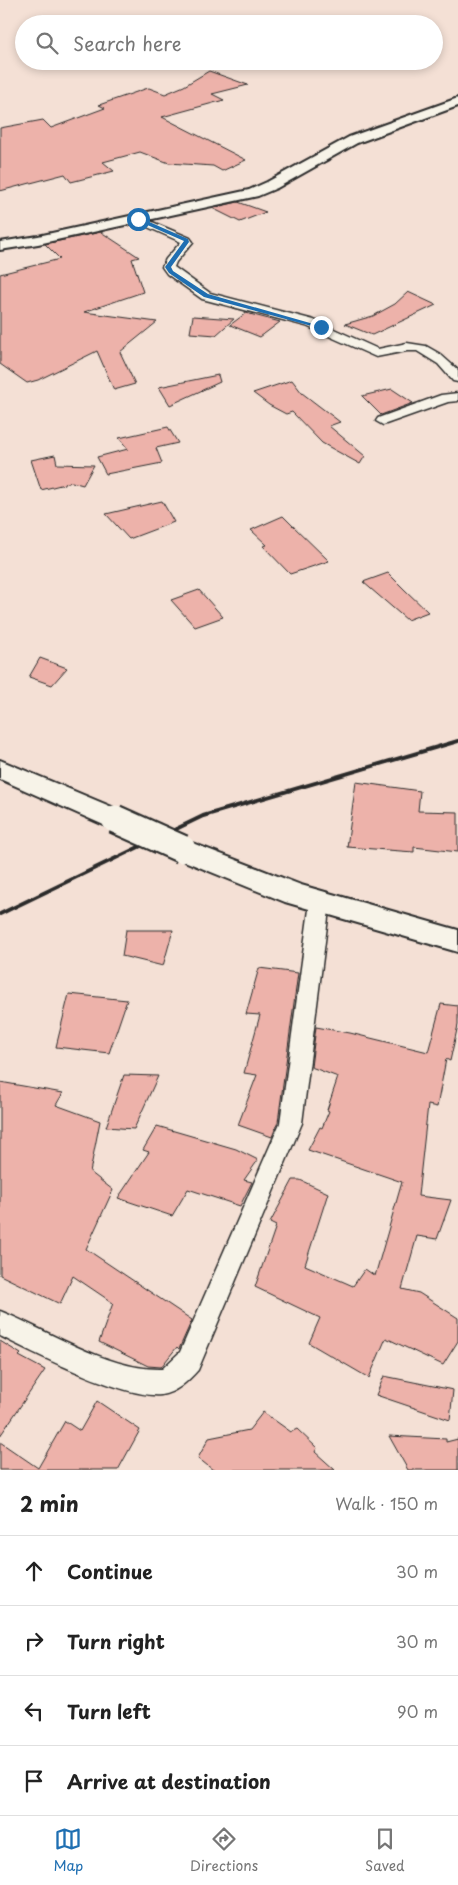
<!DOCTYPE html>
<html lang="en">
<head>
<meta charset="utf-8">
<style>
  body { margin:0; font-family:"Playpen Sans",sans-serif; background:#f2f2f2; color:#222 }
  .stop { position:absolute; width:15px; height:15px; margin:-11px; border:4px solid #1f6fb2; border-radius:50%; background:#fff }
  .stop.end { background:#1f6fb2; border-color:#fff; box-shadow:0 1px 5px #0008 }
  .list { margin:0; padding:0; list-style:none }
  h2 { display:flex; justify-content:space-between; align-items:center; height:65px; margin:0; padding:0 20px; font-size:21px }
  h2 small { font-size:16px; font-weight:400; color:#767676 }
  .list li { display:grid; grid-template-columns:32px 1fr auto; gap:15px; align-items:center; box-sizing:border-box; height:70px; padding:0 20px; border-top:1px solid #e0e0e0 }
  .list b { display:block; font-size:19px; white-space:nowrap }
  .list em { font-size:16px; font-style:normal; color:#767676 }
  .icon { flex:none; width:28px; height:28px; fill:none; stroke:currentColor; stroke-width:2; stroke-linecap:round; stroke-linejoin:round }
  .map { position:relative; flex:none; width:458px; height:1470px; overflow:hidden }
  .search { position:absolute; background:#fff; box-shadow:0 2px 8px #0003; left:15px; right:15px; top:15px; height:55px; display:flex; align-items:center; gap:12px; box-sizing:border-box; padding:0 18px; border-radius:28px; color:#767676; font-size:19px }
  .sheet { height:345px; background:#fff }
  nav { display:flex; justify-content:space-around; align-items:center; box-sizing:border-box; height:70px; border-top:1px solid #e0e0e0; background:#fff; font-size:14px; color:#767676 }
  nav a { display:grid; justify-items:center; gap:2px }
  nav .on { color:#1f6fb2 }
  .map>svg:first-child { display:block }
  .building { fill:#edb2aa; stroke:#2b2b2b }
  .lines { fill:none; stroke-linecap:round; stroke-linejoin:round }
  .minor-casing { stroke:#2b2b2b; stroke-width:3 }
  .tertiary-casing { stroke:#2b2b2b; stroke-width:4 }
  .secondary-casing { stroke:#2b2b2b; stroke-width:4 }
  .minor { fill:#f7f3e8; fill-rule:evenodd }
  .tertiary { fill:#f7f3e8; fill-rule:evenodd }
  .secondary { fill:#f7f3e8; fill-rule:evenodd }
  .rail { stroke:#2b2b2b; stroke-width:4 }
  .secondary-bridge-casing { stroke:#2b2b2b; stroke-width:31; stroke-linecap:butt }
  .secondary-bridge { stroke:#f7f3e8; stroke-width:27 }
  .route { fill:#1f6fb2 }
</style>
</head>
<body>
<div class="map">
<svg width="458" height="1470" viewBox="0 0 458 1470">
  <rect width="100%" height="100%" fill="#f4e0d5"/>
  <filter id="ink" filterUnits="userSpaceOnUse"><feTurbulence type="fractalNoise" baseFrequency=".02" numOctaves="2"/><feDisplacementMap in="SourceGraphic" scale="10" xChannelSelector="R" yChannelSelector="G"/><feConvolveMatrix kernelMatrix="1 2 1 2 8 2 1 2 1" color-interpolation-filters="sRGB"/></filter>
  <g filter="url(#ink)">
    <g class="building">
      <polygon points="209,71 248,85 212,94 224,100 162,117 246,160 222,171 213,166 169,163 140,152 103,162 114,171 71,182 65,174 0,191 0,128 43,120 51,128 105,108 99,105 145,89 149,88 165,94 184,86"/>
      <polygon points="238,202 266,212 240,222 212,208"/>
      <polygon points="101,232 139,257 132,259 143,292 84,312 157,322 120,352 135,384 114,390 97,351 38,380 27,383 0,364 0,274 60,259 45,244"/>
      <polygon points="408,292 436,305 372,335 345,324 373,316 395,304"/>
      <polygon points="246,313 280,322 260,337 230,325"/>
      <polygon points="193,316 234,319 216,335 190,333"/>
      <polygon points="218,375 220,382 170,405 159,387"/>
      <polygon points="292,380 302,393 340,422 329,426 365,456 360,464 322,443 292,412 286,414 269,405 253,393"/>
      <polygon points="392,389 413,403 381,415 362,396"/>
      <polygon points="168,427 178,443 156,448 162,463 106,474 97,457 128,449 119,438"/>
      <polygon points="55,455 57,464 94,465 83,485 72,482 41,490 31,460"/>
      <polygon points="162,501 174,522 129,539 106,514"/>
      <polygon points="283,516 291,524 329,561 290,574 263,546 267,545 251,530"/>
      <polygon points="388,573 405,590 428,612 407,620 363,582"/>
      <polygon points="199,590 223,617 195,627 171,600"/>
      <polygon points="40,658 67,668 52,685 29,677"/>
      <polygon points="356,782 420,791 418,811 458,812 458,852 414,847 414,852 347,847"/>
      <polygon points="126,930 173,930 163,966 122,956"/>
      <polygon points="259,968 298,973 278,1122 272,1137 238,1125 257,1075 244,1073 260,1015 246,1014"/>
      <polygon points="69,994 127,1000 109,1053 56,1047"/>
      <polygon points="441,1004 458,1006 458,1025 450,1061 446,1059 437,1107 428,1105 418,1196 451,1200 437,1239 417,1236 402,1289 419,1293 458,1318 458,1341 443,1365 386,1338 369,1378 309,1343 320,1318 255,1287 276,1226 270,1223 293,1180 300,1180 328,1193 305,1265 353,1286 365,1269 375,1276 402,1182 308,1150 320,1127 322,1128 329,1111 327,1110 338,1077 311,1067 316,1027 350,1033 428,1052"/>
      <polygon points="124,1075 158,1076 134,1129 106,1127"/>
      <polygon points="0,1082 63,1093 56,1105 100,1121 90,1172 113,1190 86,1249 192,1320 179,1349 177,1347 161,1367 148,1366 99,1342 113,1303 73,1276 60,1304 0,1275"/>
      <polygon points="157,1126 236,1149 258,1160 244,1180 252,1182 240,1206 188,1189 172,1216 118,1198 149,1152 143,1150"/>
      <polygon points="0,1341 21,1354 19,1356 45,1370 0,1436"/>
      <polygon points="384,1376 453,1390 450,1420 376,1395"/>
      <polygon points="97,1401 140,1430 118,1470 0,1470 0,1442 38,1468 65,1421 80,1431"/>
      <polygon points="263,1412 291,1432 297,1429 317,1448 315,1452 335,1470 213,1470 198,1458 209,1438 249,1430"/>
      <polygon points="389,1436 446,1439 446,1442 458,1439 458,1470 408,1470"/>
    </g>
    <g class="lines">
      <g class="minor-casing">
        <g id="minor">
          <polygon points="138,216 190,238 193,242 176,262 174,267 210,293 314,320 378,349 407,343 426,346 440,354 458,370 458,382 453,381 438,364 417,351 407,351 376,357 306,326 202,299 167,274 162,267 166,259 181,242 134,221 132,219"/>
          <polygon points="458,393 458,401 448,402 383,425 376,421 378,418 441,395"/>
          <path d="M320,894L327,897L330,902L302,1123L198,1370C188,1381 176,1393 161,1395C125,1399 34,1353 0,1336V1311C48,1330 109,1371 162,1369L180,1352L280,1123L310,902L313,897Z"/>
        </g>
      </g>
      <g class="tertiary-casing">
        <polygon id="tertiary" points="458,98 458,106 357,143 277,188 258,196 38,244 0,250 0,242 38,236 249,190 267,182 349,137"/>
      </g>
      <g class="secondary-casing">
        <g id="secondary">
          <polygon points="0,760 124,812 128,819 124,826 115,829 106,826 0,779"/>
          <polygon points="182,839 301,885 458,930 458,952 285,902 172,856 168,849 172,842"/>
        </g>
      </g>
      <use href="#minor" class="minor"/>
      <use href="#tertiary" class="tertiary"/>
      <use href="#secondary" class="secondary"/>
      <polyline class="rail" points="0,914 203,816 458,741"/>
      <g class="secondary-bridge-casing">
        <polyline id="secondary-bridge" points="115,819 182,849"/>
      </g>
      <use href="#secondary-bridge" class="secondary-bridge"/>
    </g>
  </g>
  <polygon class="route" points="138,217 188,239 189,242 171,267 173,271 208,294 324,327 319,328 204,297 169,273 165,267 184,241 136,220"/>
</svg>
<div class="stop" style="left:138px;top:219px"></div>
<div class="stop end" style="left:321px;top:327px"></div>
<div class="search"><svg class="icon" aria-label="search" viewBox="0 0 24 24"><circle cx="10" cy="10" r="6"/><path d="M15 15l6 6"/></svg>Search here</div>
</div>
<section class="sheet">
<h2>2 min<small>Walk · 150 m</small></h2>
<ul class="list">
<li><svg class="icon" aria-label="ahead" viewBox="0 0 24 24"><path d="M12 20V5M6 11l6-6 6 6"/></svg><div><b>Continue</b></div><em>30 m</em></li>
<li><svg class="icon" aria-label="right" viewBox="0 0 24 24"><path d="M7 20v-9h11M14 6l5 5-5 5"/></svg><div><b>Turn right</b></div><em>30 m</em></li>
<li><svg class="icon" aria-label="left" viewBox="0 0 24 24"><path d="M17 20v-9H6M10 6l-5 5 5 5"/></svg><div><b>Turn left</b></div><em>90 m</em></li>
<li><svg class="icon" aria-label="arrive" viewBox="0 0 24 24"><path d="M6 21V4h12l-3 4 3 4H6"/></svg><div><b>Arrive at destination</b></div></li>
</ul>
</section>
<nav>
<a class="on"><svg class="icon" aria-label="map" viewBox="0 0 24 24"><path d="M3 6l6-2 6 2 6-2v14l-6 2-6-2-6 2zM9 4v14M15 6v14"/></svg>Map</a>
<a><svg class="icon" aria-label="directions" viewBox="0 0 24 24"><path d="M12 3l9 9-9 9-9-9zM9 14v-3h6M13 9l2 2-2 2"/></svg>Directions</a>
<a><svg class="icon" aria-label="saved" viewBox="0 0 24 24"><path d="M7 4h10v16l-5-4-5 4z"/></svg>Saved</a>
</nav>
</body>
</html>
